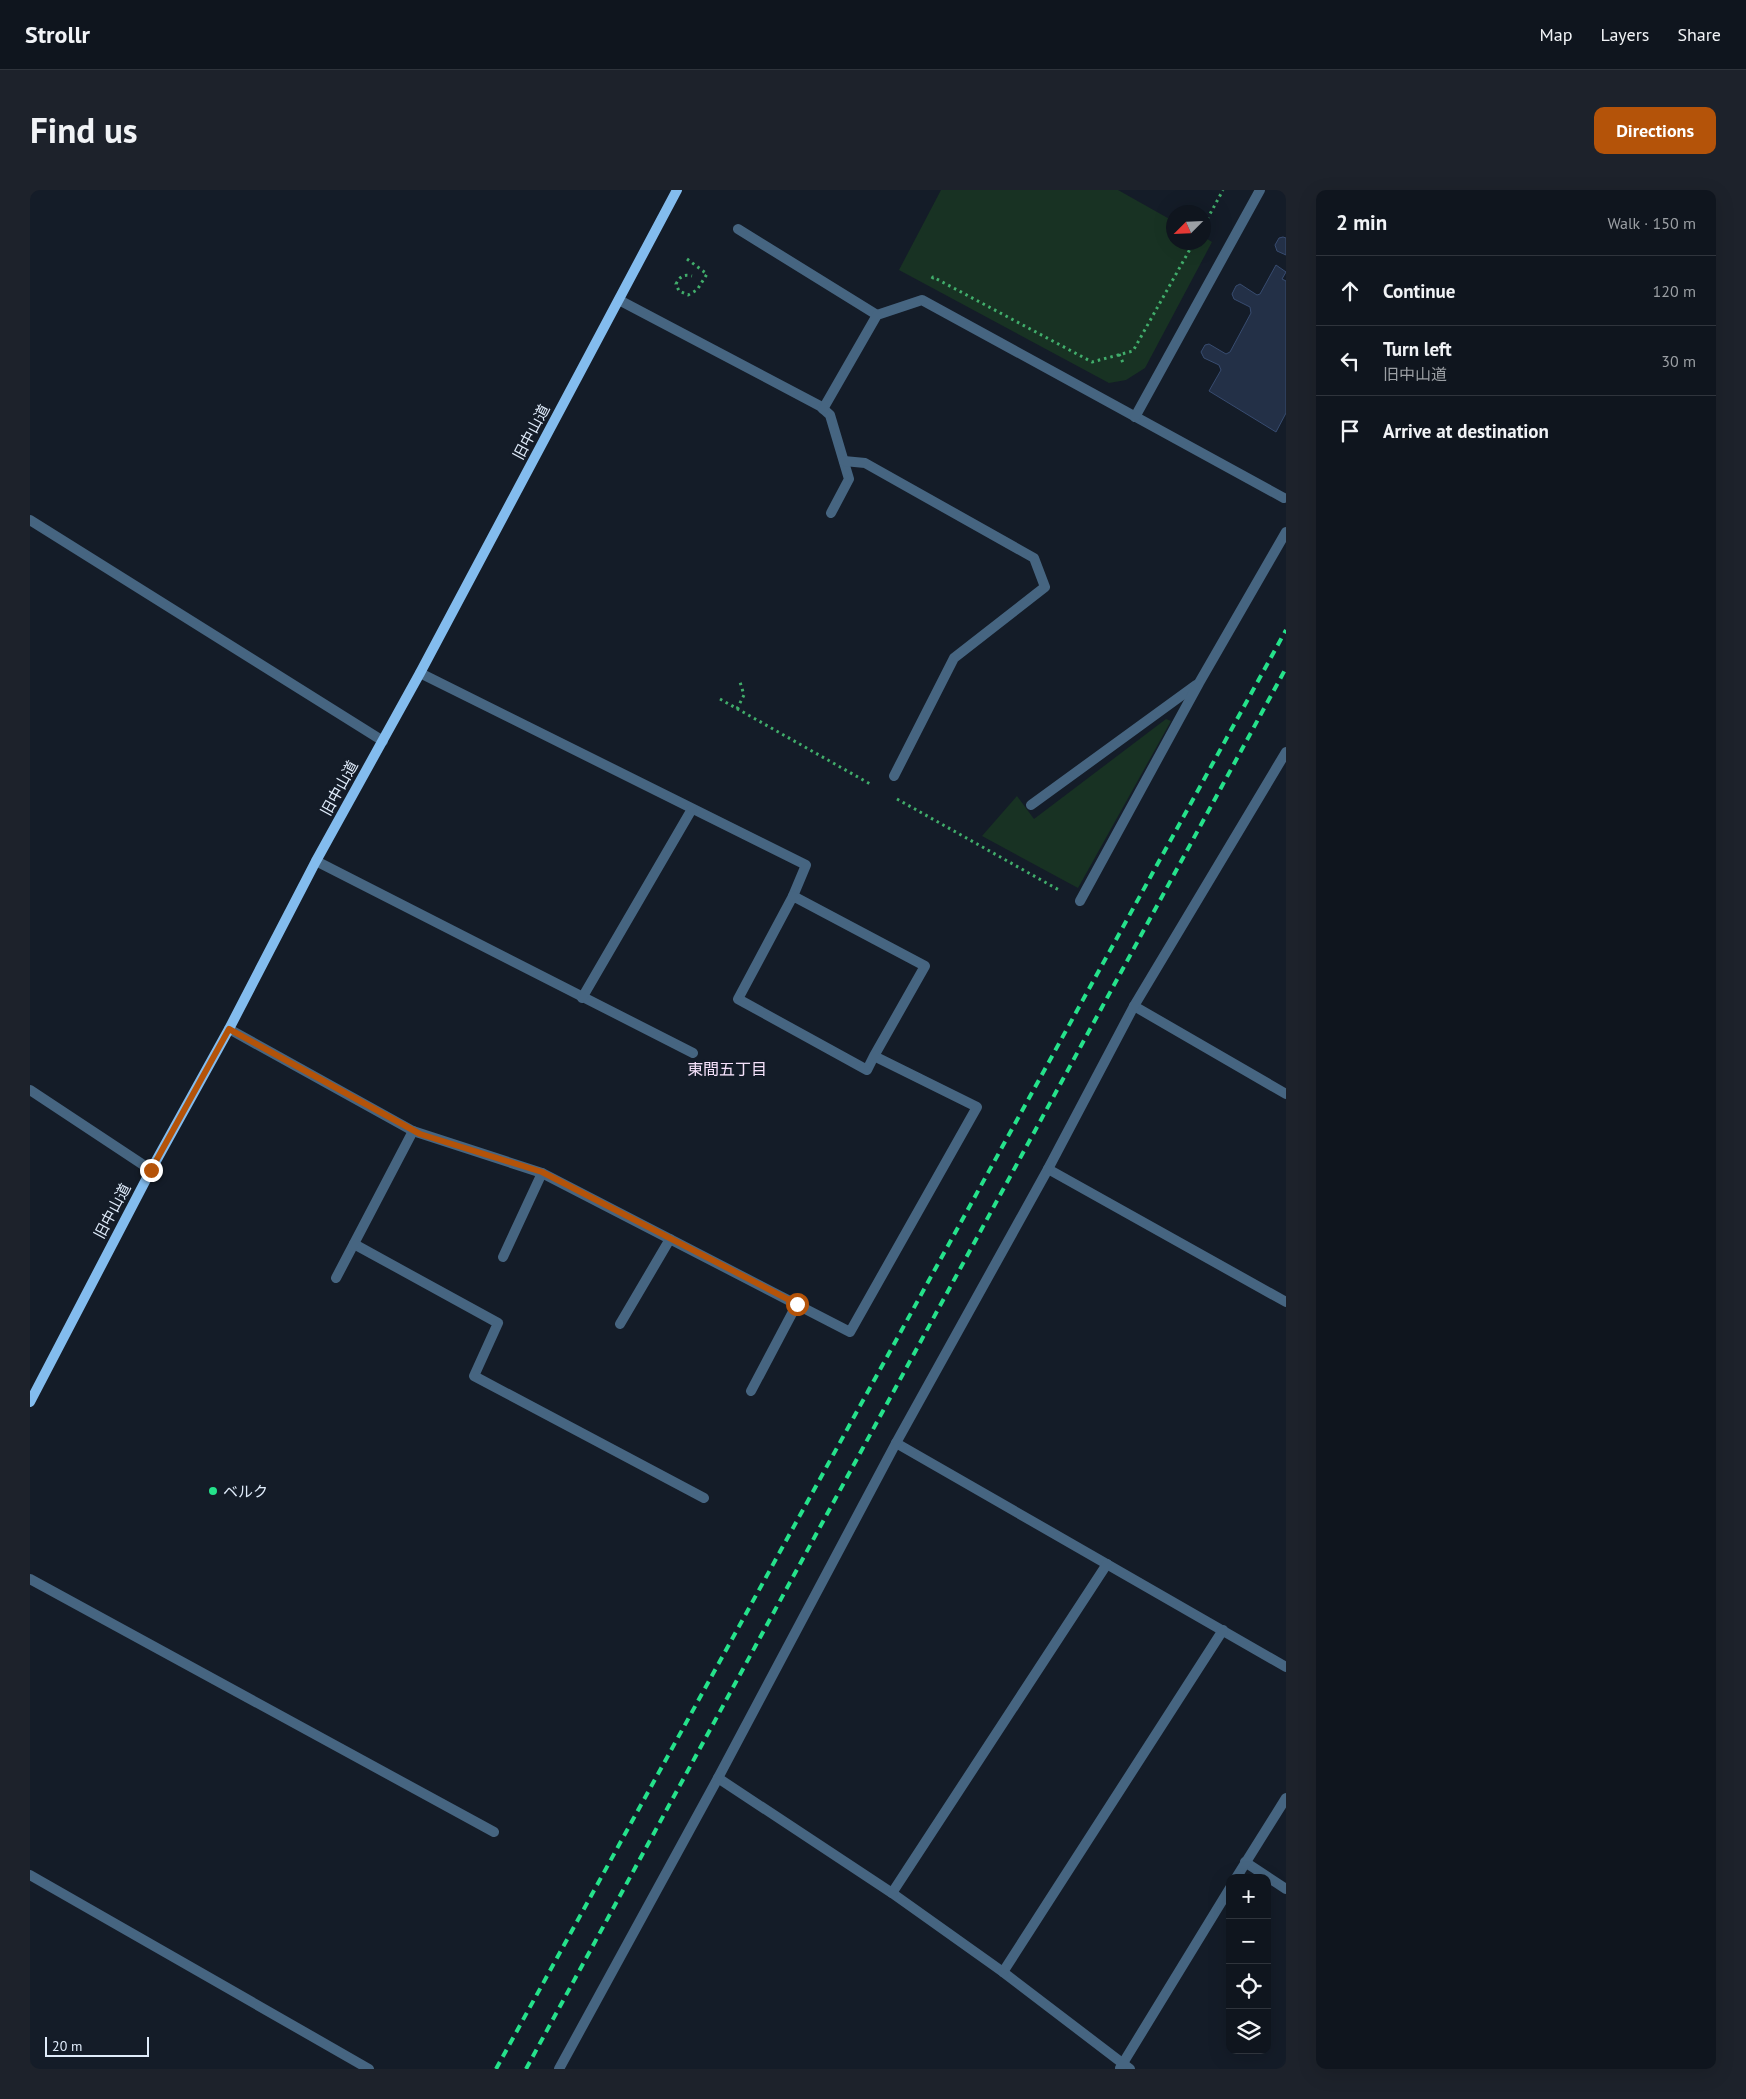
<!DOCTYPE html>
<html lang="en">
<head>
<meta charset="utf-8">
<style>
  body { margin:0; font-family:"PT Sans","Noto Sans JP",sans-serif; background:#1d222b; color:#f1f3f6 }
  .controls { position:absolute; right:15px; bottom:15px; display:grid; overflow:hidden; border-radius:10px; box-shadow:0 5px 20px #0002 }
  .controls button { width:45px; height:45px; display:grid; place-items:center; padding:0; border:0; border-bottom:1px solid #2f343c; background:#0f151e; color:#f1f3f6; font:25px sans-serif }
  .compass { position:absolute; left:1136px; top:15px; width:45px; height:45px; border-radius:50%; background:#0f151e; box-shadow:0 5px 20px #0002; rotate:246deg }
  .scale { position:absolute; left:15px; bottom:12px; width:104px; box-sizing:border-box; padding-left:5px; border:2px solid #e0ecfb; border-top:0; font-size:14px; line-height:18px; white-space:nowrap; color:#e0ecfb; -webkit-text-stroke:4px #141c28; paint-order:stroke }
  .stop { position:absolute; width:15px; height:15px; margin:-11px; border:4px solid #b45309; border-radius:50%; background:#fff }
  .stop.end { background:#b45309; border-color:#fff; box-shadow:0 1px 5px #0008 }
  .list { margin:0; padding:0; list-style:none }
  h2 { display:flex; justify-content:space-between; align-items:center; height:65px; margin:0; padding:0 20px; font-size:21px }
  h2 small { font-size:16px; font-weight:400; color:#9b9fa4 }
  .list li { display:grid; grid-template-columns:32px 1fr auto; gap:15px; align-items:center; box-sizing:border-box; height:70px; padding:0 20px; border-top:1px solid #2f343c }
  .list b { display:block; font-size:19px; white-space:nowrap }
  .list p { margin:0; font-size:16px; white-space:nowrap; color:#9b9fa4 }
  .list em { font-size:16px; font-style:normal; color:#9b9fa4 }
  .icon { flex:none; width:28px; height:28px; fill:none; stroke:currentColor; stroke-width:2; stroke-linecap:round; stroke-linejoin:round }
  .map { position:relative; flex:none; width:1256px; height:1879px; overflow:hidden; border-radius:10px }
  header { display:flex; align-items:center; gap:30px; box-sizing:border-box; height:70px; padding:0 25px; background:#0f151e; border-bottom:1px solid #2f343c }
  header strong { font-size:24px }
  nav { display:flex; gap:28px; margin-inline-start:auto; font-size:18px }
  .intro { display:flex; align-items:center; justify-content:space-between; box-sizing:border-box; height:120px; padding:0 30px }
  h1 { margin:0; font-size:35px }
  .button { padding:12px 22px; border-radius:10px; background:#b45309; color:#fff; font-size:18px; font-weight:700 }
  main { display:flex; gap:30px; padding:0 30px }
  aside { flex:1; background:#0f151e; border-radius:10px; box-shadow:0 5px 20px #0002 }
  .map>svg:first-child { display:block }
  .green { fill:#183223 }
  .building { fill:#233047; stroke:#384c70 }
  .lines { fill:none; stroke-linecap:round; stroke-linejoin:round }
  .path { stroke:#41ad6b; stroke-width:3; stroke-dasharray:2.5 4; stroke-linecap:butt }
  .service { stroke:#466581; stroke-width:10 }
  .pedestrian { stroke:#466581; stroke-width:10 }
  .minor { stroke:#466581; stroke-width:10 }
  .secondary { stroke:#83bcee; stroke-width:10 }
  .rail { stroke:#25e28b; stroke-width:4; stroke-dasharray:8 6; stroke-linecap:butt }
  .route { stroke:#b45309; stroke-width:6 }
  .poi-dot { fill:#25e28b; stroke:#141c28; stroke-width:2 }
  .labels { text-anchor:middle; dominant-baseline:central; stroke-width:4.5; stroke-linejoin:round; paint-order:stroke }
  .street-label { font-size:15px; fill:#e0ecfb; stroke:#141c28 }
  .poi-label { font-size:15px; fill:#e0ecfb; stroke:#141c28; text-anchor:start }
  .neighbourhood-label { font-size:16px; fill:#f6e2fb; stroke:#141c28 }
</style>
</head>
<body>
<header>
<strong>Strollr</strong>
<nav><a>Map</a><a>Layers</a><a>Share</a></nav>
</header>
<div class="intro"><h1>Find us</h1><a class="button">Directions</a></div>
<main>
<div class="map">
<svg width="1256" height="1879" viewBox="0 0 1256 1879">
  <rect width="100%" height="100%" fill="#141c28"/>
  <g class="green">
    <polygon points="911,0 1088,0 1143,31 1144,52 1174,52 1174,47 1182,52 1115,178 1096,190 1079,193 869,80"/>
    <polygon points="1136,529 1141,531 1048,698 952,646 987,606 1004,629"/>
  </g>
  <g class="building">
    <polygon points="1253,47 1256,48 1256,65 1247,61 1245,55 1249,48"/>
    <polygon points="1246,75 1256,82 1252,89 1256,91 1256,223 1246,242 1179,201 1191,180 1189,175 1174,168 1171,162 1175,155 1179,154 1196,164 1200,162 1221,123 1220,117 1204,109 1202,104 1206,96 1210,94 1227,105 1230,104"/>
  </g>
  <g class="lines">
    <g class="path">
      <polyline points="1174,35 1193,0"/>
      <path d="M657,69L677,84L667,100L658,105L649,101L646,94C650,86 654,84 662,86"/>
      <polyline points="902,89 903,87 1062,172 1103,161 1164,52"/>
      <polyline points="1089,164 1094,175"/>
      <polyline points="690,509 842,595"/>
      <polyline points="707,519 714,505 710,492"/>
      <polyline points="867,609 1029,700"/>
    </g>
    <g class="service">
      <polyline points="708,39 847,125"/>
      <polyline points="589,110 790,216 800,225 819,289 801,323"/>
      <polyline points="793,219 847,125 892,110 1254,308"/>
      <polyline points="1105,227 1230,0"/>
      <polyline points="814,271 835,273 1004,368 1015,397 924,468 864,586"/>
      <polyline points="1018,979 1256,1112"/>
    </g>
    <g class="pedestrian">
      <polyline points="1001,615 1166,495"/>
      <polyline points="1050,711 1169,493 1256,342"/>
    </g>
    <g class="minor">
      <polyline points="0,330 353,551"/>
      <polyline points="390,483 776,675 763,706"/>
      <polyline points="286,671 663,863"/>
      <polyline points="552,808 662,619"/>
      <polyline points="1104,816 1256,904"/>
      <polyline points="199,839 383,941 512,983 820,1142 947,917 844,866 837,880 708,809 763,706 895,776 844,866"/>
      <polyline points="0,900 121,980"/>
      <polyline points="324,1054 468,1133 444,1186 674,1308"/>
      <polyline points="473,1067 512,983"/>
      <polyline points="306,1088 383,941"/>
      <polyline points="590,1134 640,1049"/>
      <polyline points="721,1201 767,1114"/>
      <polyline points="866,1253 1256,1477"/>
      <polyline points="0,1389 464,1642"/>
      <polyline points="688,1588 862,1703 973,1782 1100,1879"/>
      <polyline points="1215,1672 1256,1699"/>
      <polyline points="0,1685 339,1879"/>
      <polyline points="1206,1688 1256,1608"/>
      <polyline points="862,1703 1077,1374"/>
      <polyline points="973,1782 1193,1440"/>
      <polyline points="1090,1878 1200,1698"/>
      <polyline points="529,1879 688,1588 866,1253 1018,979 1104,816 1256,562"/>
    </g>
    <polyline class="secondary" points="0,1212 121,980 199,839 286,671 390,483 647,0"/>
    <g class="rail">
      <polyline points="466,1879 1256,440"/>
      <polyline points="496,1879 1256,478"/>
    </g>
  </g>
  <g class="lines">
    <polyline class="route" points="121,980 199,839 390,944 512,982 767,1114"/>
  </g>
  <circle class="poi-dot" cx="183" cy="1301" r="5"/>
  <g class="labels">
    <g class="street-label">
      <text transform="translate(501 242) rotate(-62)">旧中山道</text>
      <text transform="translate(309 598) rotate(-61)">旧中山道</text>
      <text transform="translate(82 1021) rotate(-62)">旧中山道</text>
    </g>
    <g class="poi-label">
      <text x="193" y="1301">ベルク</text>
    </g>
    <g class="neighbourhood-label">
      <text x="697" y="879">東間五丁目</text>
    </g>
  </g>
</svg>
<div class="controls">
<button>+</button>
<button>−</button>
<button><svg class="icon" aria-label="locate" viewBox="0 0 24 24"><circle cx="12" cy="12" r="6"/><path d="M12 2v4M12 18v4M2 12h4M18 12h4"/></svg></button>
<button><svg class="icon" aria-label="layers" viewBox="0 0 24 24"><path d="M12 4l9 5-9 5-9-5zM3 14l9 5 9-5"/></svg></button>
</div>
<svg class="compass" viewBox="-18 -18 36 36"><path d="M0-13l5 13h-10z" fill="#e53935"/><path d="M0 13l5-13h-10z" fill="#9b9fa4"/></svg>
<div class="scale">20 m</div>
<div class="stop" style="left:767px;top:1114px"></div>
<div class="stop end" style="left:121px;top:980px"></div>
</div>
<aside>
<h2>2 min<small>Walk · 150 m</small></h2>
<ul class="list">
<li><svg class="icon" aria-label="ahead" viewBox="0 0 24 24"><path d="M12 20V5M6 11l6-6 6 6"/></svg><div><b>Continue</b></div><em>120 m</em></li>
<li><svg class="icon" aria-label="left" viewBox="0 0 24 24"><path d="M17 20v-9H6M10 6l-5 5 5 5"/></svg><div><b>Turn left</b><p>旧中山道</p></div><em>30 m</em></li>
<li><svg class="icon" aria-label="arrive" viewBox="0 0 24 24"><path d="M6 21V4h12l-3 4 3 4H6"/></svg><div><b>Arrive at destination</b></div></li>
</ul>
</aside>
</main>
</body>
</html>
